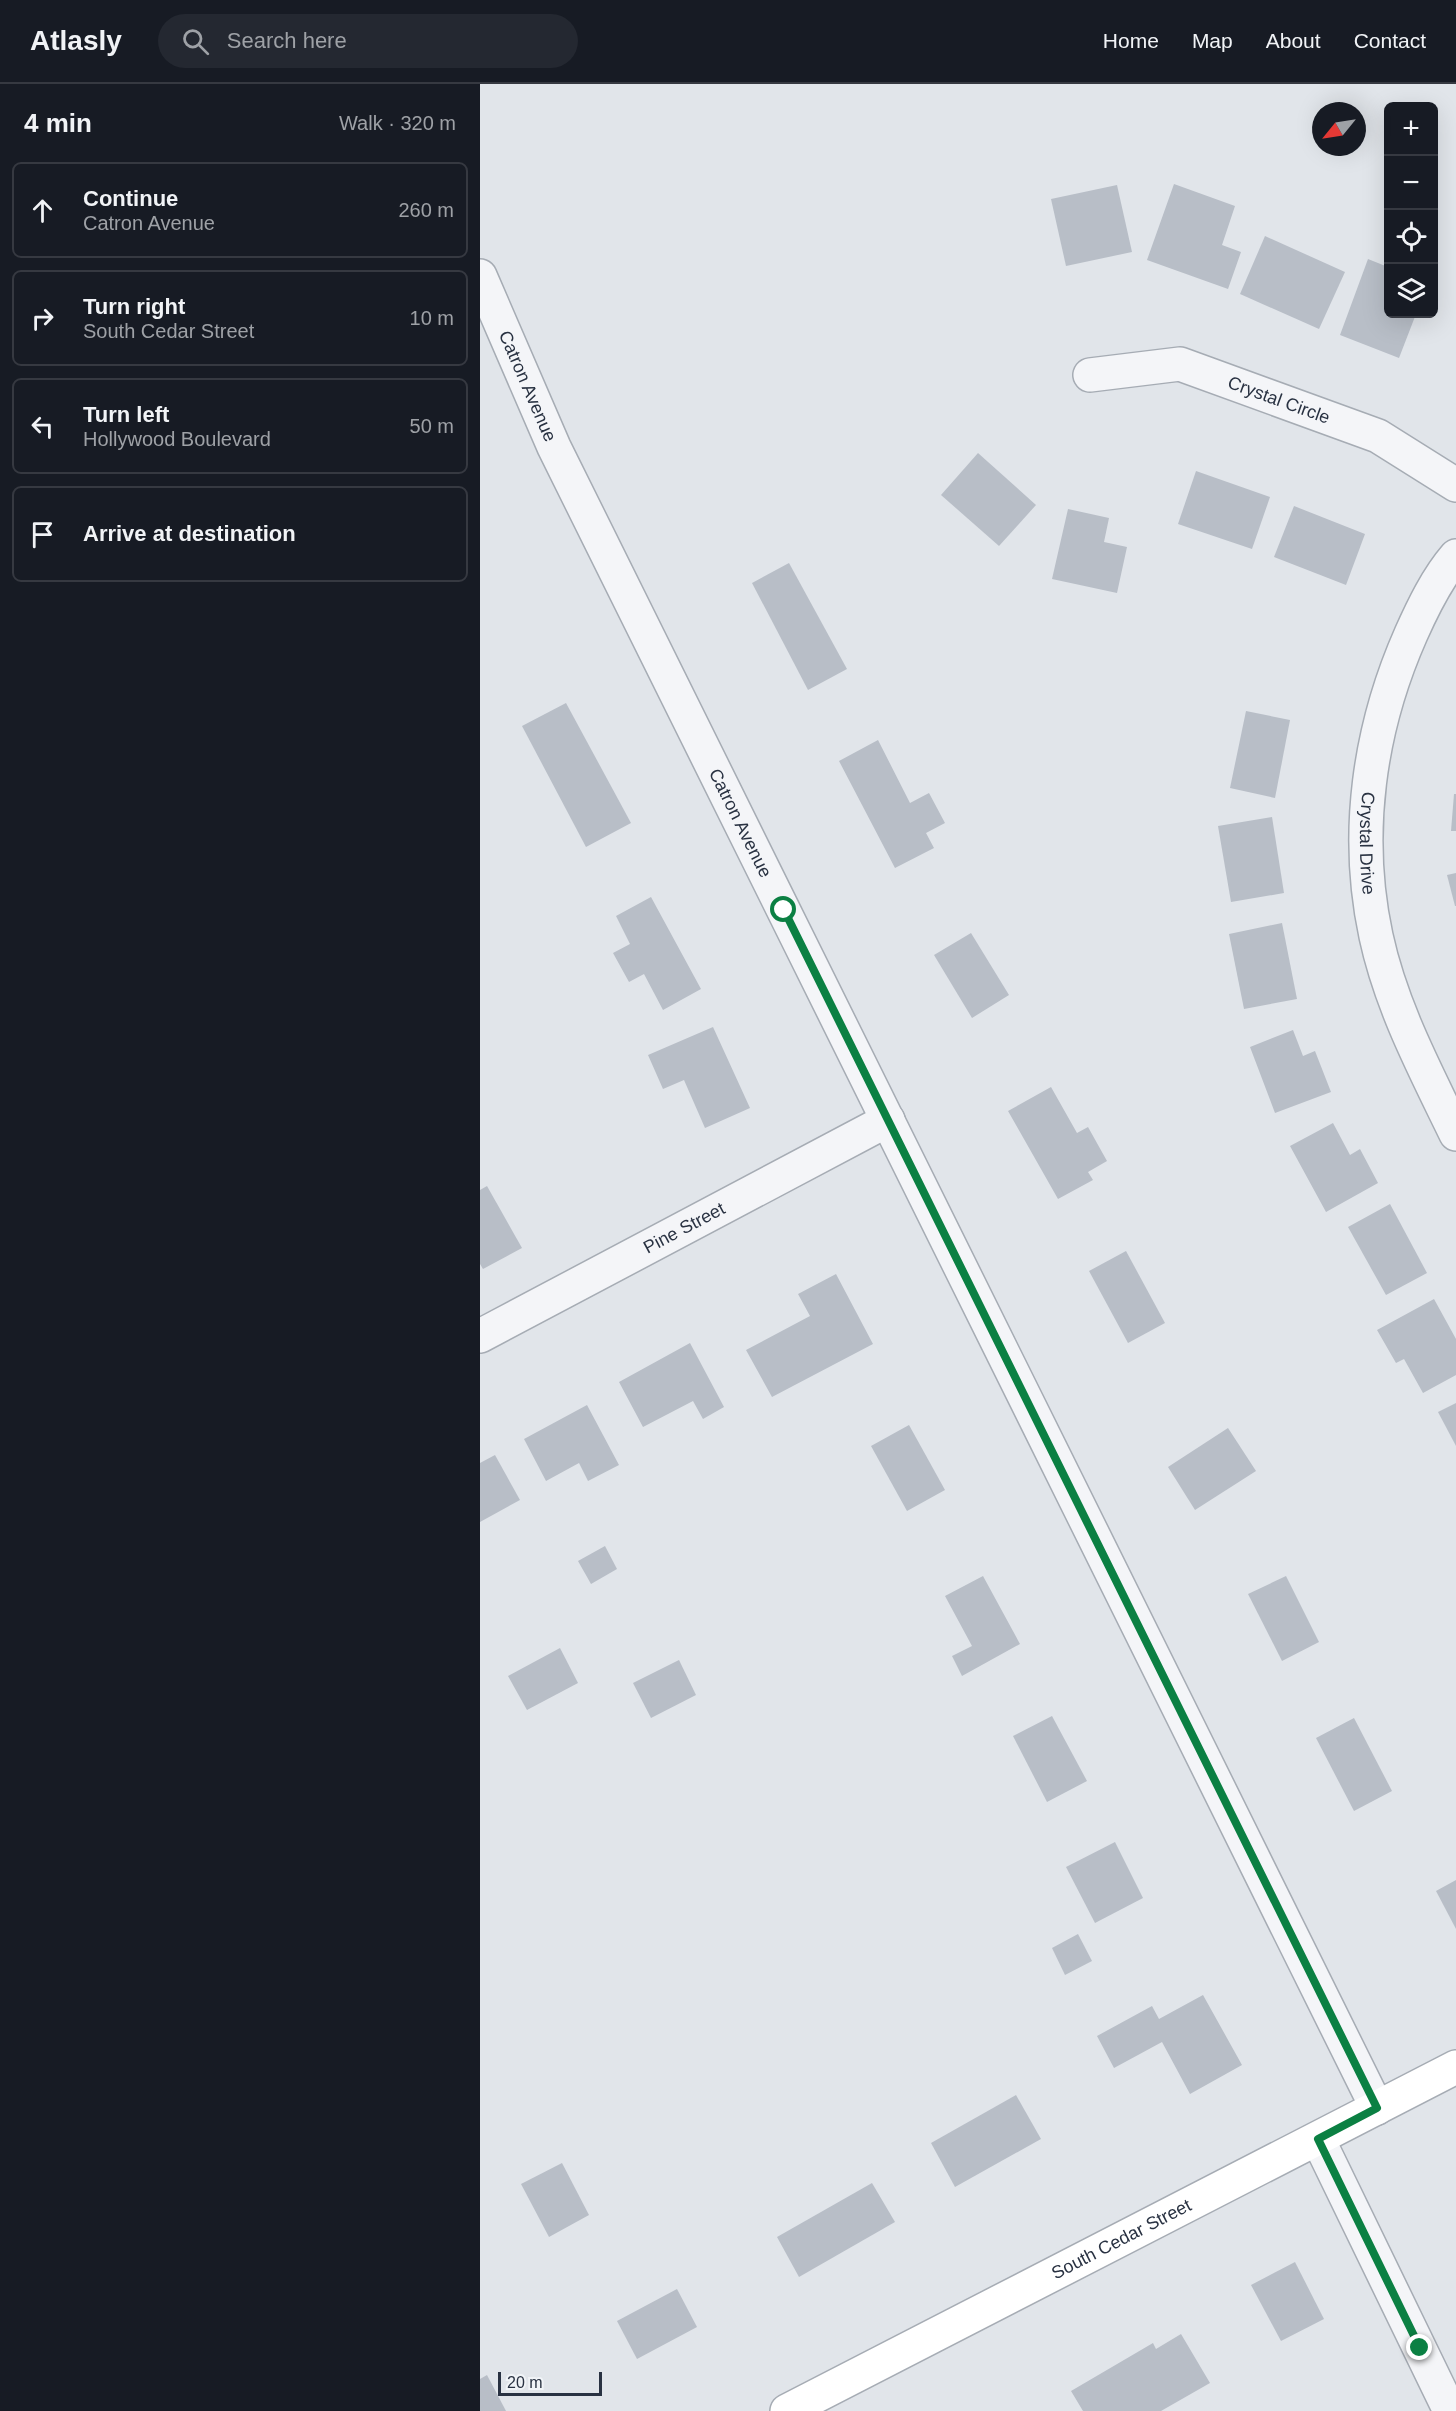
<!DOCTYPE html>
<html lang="en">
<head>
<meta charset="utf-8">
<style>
  body { margin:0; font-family:Helvetica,sans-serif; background:#242831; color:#f1f3f6 }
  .controls { position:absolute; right:18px; top:18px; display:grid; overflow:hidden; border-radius:9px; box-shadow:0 6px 24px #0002 }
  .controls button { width:54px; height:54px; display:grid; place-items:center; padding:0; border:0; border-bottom:2px solid #363941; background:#171b24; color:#f1f3f6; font:30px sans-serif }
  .compass { position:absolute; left:832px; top:18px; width:54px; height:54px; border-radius:50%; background:#171b24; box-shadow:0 6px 24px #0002; rotate:240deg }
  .scale { position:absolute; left:18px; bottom:15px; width:104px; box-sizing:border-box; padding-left:6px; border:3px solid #293242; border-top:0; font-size:16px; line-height:21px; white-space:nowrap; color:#293242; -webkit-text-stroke:4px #f1f4f7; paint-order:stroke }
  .stop { position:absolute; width:18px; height:18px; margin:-14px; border:4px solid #0b8043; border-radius:50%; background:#fff }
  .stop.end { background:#0b8043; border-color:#fff; box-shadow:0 2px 6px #0008 }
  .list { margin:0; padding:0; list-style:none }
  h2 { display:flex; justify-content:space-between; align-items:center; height:78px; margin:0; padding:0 24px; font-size:26px }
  h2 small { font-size:20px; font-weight:400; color:#9ea1a6 }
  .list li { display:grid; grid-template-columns:39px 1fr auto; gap:18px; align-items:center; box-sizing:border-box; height:96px; margin:0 12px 12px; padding:0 12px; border:2px solid #363941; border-radius:9px }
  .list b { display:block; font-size:22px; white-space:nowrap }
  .list p { margin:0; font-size:20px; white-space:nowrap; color:#9ea1a6 }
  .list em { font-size:20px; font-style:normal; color:#9ea1a6 }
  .icon { flex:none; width:33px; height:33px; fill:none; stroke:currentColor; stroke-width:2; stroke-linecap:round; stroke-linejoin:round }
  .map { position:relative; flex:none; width:976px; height:2327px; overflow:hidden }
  header { display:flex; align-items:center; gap:36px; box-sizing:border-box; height:84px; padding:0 30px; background:#171b24; border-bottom:2px solid #363941 }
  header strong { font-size:28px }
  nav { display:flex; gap:33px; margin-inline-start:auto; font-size:21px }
  .search { width:420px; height:54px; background:#242831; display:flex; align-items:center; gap:15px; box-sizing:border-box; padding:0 21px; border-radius:33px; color:#9ea1a6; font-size:22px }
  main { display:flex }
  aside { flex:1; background:#171b24 }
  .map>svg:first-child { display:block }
  .building { fill:#b8bec7 }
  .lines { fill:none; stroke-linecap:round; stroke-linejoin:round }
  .street-casing { stroke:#a6acb4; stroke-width:36 }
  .secondary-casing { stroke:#a6acb4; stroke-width:36 }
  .street { stroke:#f4f5f8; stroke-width:33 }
  .secondary { stroke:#fff; stroke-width:33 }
  .route { stroke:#0b8043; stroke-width:8 }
  .labels { text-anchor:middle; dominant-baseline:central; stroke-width:5; stroke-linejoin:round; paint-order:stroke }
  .street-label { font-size:18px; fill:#293242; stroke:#f1f4f7 }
</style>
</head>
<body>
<header>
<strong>Atlasly</strong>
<div class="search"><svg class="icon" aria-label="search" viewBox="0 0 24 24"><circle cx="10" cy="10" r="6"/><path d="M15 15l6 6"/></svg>Search here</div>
<nav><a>Home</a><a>Map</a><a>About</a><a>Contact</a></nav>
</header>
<main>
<aside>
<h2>4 min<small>Walk · 320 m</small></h2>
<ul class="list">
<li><svg class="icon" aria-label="ahead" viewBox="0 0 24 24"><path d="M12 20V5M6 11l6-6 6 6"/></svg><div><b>Continue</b><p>Catron Avenue</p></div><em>260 m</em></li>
<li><svg class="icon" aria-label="right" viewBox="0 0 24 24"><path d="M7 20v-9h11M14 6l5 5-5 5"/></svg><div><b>Turn right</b><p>South Cedar Street</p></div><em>10 m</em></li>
<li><svg class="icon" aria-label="left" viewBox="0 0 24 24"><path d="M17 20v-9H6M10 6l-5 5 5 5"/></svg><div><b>Turn left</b><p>Hollywood Boulevard</p></div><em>50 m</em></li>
<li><svg class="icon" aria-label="arrive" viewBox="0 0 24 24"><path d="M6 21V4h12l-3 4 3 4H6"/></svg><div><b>Arrive at destination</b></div></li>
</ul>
</aside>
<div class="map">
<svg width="976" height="2327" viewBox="0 0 976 2327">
  <rect width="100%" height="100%" fill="#e1e5ea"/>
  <g class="building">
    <polygon points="694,100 755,122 742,161 761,168 748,205 667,176"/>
    <polygon points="637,101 652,168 586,182 571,115"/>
    <polygon points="785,152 865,188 839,245 760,210"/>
    <polygon points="888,175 908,183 908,230 936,230 919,274 860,251"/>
    <polygon points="498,369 556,421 519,462 461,411"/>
    <polygon points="716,387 790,413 772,465 698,440"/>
    <polygon points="814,422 885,450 866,501 794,473"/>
    <polygon points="588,425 629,434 624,458 647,463 637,509 572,495"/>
    <polygon points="309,479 367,585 328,606 272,499"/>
    <polygon points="86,619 151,739 106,763 42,642"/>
    <polygon points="766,627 810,636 795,714 750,704"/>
    <polygon points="398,656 430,719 449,709 465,739 446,749 454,764 415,784 359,677"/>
    <polygon points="974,710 976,710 976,747 971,747"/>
    <polygon points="792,733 804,809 751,818 738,742"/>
    <polygon points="976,789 976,822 975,822 967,791"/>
    <polygon points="171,813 221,905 183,926 164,890 149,898 133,869 150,860 136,832"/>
    <polygon points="802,839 817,915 764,925 749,850"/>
    <polygon points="491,849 529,911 492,934 454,871"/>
    <polygon points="233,943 270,1024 225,1044 204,996 183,1005 168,971"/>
    <polygon points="813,946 823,972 835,967 851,1008 795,1029 770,963"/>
    <polygon points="571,1003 597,1049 608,1043 627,1077 608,1088 613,1096 578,1115 528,1027"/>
    <polygon points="853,1039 870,1071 880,1065 898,1099 846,1128 810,1062"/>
    <polygon points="7,1102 42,1164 3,1185 0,1180 0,1106"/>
    <polygon points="910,1120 947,1189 906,1211 868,1143"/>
    <polygon points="646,1167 685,1239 648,1259 609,1187"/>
    <polygon points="356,1190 393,1260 292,1313 266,1266 330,1232 318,1210"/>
    <polygon points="954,1215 976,1255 976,1291 943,1309 924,1275 916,1279 897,1246"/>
    <polygon points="210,1259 244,1323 223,1335 213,1317 163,1343 139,1298"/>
    <polygon points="976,1319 976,1362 958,1328"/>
    <polygon points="107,1321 139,1381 108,1397 99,1379 66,1397 44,1355"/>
    <polygon points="429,1341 465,1406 427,1427 391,1362"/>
    <polygon points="748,1344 776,1387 715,1426 688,1383"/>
    <polygon points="15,1371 40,1416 0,1438 0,1379"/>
    <polygon points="125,1462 137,1485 111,1500 98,1477"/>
    <polygon points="503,1492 540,1560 482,1592 472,1572 492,1562 465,1512"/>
    <polygon points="806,1492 839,1558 802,1577 768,1510"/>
    <polygon points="80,1564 98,1599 47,1626 28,1592"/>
    <polygon points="199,1576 216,1611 171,1634 153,1599"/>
    <polygon points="572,1632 607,1697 567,1718 533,1652"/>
    <polygon points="874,1634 912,1707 874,1727 836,1654"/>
    <polygon points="635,1758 663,1814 615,1839 586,1783"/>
    <polygon points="976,1796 976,1845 956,1807"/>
    <polygon points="598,1850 612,1877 585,1891 572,1864"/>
    <polygon points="723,1911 762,1981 710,2010 682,1958 634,1984 617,1952 672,1922 679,1935"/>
    <polygon points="536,2011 561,2055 475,2103 451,2059"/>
    <polygon points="82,2079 109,2131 69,2153 41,2100"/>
    <polygon points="392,2099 415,2138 319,2193 297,2153"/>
    <polygon points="815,2178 844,2235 801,2257 771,2201"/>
    <polygon points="197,2205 217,2243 157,2275 137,2237"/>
    <polygon points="701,2250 730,2299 681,2327 603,2327 591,2307 673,2259 676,2265"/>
    <polygon points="7,2291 26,2327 0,2327 0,2295"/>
  </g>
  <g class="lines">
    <g class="street-casing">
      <g id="street">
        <path id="s1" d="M0,192L74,363L897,2024"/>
        <path id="s2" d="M610,291L700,280L898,352L976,401"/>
        <path id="s3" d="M976,472C957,494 943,523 931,550C889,645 874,750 896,852C911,922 945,986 976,1050"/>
        <path id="s4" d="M0,1252L408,1036"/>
        <polyline points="838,2055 970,2327"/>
      </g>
    </g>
    <g class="secondary-casing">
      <g id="secondary">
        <path id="s5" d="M307,2327L976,1983"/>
      </g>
    </g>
    <use href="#street" class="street"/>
    <use href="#secondary" class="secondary"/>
  </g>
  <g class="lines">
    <polyline class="route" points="304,826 897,2024 838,2055 940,2264"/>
  </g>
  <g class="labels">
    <g class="street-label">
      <text stroke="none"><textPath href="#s1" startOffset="120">Catron Avenue</textPath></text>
      <text stroke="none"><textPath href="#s2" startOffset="196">Crystal Circle</textPath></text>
      <text stroke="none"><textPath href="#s1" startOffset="606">Catron Avenue</textPath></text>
      <text stroke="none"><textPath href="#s3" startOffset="306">Crystal Drive</textPath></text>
      <text stroke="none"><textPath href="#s4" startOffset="231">Pine Street</textPath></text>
      <text stroke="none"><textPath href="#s5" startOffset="376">South Cedar Street</textPath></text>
    </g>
  </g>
</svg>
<div class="controls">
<button>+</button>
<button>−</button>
<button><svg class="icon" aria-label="locate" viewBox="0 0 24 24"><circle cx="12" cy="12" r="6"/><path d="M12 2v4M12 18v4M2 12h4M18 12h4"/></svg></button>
<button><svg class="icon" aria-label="layers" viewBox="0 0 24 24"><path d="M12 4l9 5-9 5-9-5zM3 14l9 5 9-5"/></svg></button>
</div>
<svg class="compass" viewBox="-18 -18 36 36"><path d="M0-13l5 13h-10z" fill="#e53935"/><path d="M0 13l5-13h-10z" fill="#9ea1a6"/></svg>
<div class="scale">20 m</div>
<div class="stop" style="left:304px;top:826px"></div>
<div class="stop end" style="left:940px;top:2264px"></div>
</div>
</main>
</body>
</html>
